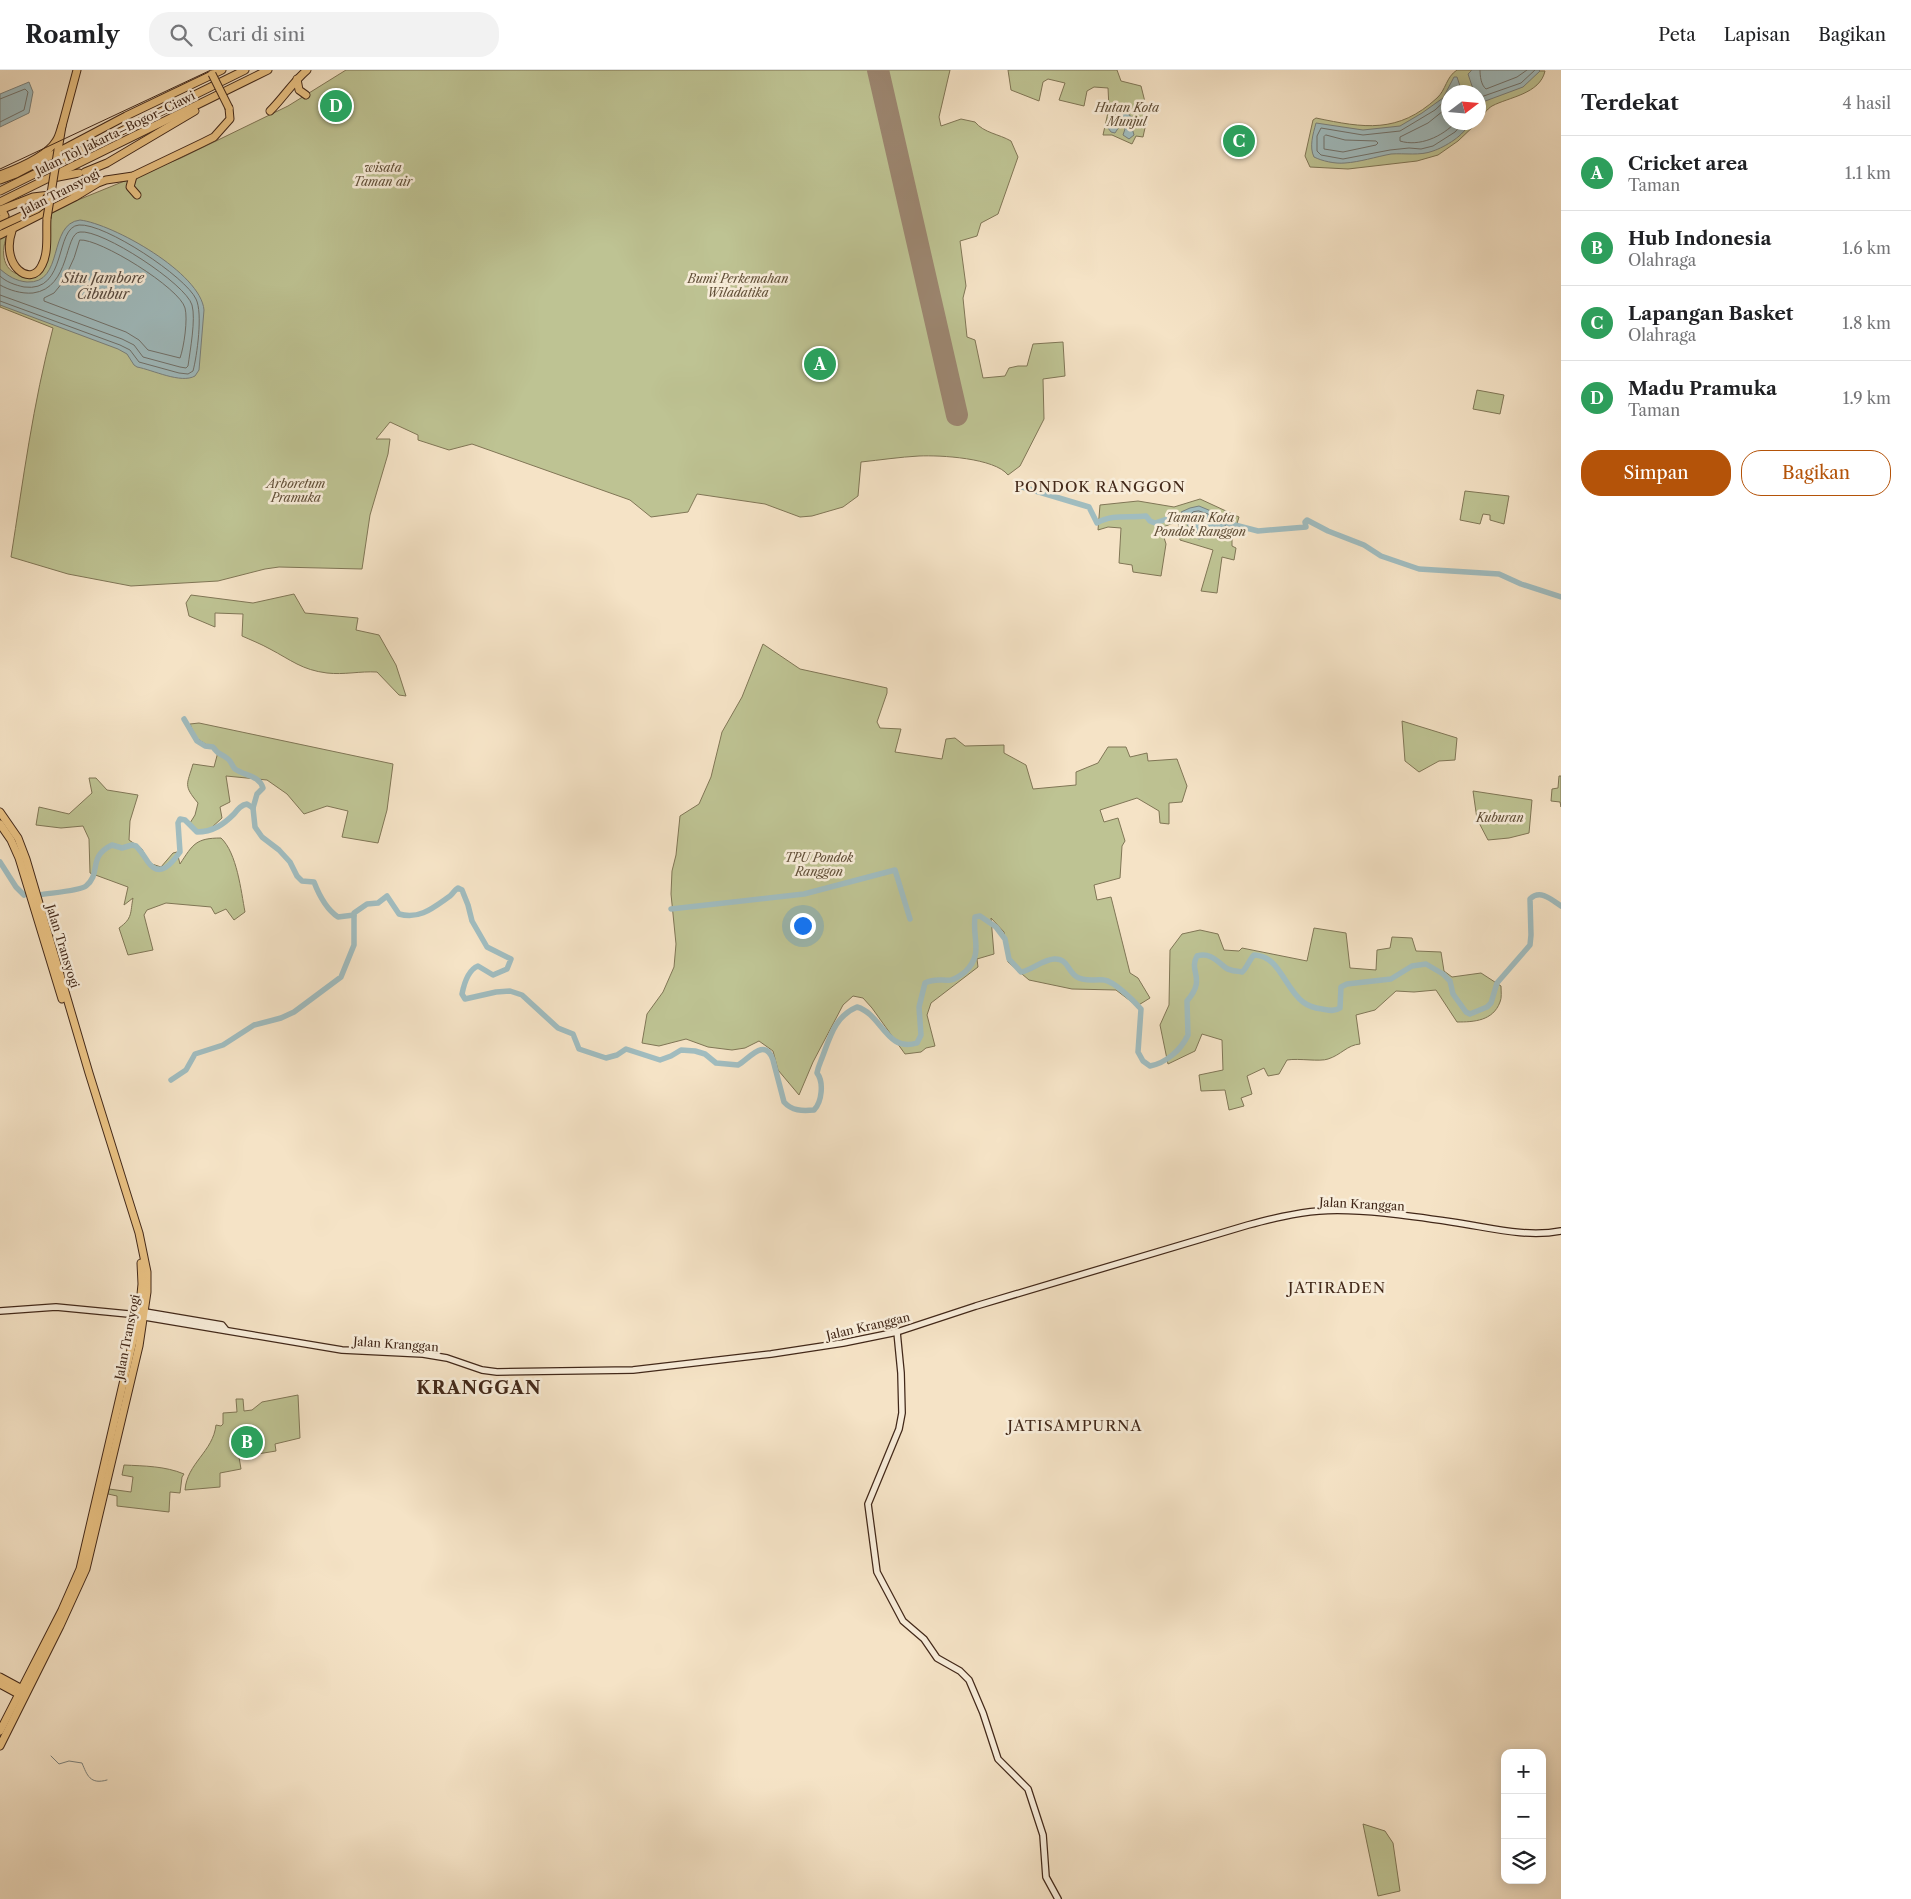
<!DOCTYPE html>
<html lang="id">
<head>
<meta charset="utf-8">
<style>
  body { margin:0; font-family:"Libre Caslon Text",serif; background:#f2f2f2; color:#202124 }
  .controls { position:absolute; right:15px; bottom:15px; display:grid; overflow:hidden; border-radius:10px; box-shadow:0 2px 12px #0003 }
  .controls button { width:45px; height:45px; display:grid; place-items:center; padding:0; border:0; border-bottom:1px solid #e0e0e0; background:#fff; color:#202124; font:25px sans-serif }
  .compass { position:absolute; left:1441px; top:15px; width:45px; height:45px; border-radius:50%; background:#fff; box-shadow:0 2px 12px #0003; rotate:74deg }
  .you { position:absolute; left:802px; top:855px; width:18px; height:18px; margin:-12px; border:4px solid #fff; border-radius:50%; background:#1a73e8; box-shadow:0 0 0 8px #1a73e833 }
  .badge { display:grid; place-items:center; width:32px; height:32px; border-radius:50%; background:#b45309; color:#fff; font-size:16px; font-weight:700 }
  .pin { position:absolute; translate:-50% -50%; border:2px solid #fff; box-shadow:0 1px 5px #0006 }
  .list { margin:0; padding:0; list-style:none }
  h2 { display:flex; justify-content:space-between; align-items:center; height:65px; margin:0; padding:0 20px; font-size:21px }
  h2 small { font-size:16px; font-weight:400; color:#757577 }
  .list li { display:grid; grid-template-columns:32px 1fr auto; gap:15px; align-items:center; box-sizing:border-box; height:75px; padding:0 20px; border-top:1px solid #e0e0e0 }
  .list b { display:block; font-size:19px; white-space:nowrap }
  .list p { margin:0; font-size:16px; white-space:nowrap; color:#757577 }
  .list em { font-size:16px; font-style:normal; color:#757577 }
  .actions { display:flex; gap:10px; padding:15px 20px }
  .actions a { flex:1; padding:11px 0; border:1px solid #b45309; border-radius:20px; text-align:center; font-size:18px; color:#b45309 }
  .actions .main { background:#b45309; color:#fff }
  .icon { flex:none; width:28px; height:28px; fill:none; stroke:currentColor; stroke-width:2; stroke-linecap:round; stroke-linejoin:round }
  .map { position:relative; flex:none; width:1561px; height:1829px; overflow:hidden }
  header { display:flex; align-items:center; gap:30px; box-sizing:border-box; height:70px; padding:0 25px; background:#fff; border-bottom:1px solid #e0e0e0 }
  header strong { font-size:24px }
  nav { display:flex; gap:28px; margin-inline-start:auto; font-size:18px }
  .search { width:350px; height:45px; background:#f2f2f2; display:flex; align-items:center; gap:12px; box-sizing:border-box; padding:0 18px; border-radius:20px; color:#757577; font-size:19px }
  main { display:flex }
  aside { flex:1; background:#fff }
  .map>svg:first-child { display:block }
  .green { fill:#bec393; stroke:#807656 }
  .water { fill:#a0bcbf; stroke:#7a817d }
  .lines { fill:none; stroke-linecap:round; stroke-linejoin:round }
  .shore { stroke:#71726c; stroke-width:1 }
  .stream { stroke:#7a817d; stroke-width:1 }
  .river { stroke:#a0bcbf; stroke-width:5.5 }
  .runway { stroke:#9c8670; stroke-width:22 }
  .secondary-casing { stroke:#422819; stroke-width:8 }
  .highway-casing { stroke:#422819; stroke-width:9 }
  .secondary { stroke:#f8edda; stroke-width:5.5 }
  .highway { stroke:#eac283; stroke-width:7 }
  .tram { stroke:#422819; stroke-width:1 }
  .highway-bridge-casing { stroke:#422819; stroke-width:9; stroke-linecap:butt }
  .highway-bridge { stroke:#eac283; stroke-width:7 }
  .labels { text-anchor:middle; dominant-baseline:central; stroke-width:5; stroke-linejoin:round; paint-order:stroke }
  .park-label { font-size:12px; font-style:italic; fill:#614f38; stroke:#f8edda }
  .street-label { font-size:12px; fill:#422819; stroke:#f8edda }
  .water-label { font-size:14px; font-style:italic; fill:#5a4d42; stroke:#f8edda }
  .quarter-label { font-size:15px; letter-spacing:1px; fill:#422819; stroke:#f8edda }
  .district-label { font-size:18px; font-weight:bold; letter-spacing:1px; fill:#422819; stroke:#f8edda }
</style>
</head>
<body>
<header>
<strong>Roamly</strong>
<div class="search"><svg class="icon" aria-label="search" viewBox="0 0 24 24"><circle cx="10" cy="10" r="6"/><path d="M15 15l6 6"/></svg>Cari di sini</div>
<nav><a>Peta</a><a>Lapisan</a><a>Bagikan</a></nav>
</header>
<main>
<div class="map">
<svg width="1561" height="1829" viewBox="0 0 1561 1829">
  <rect width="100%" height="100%" fill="#f5e3c6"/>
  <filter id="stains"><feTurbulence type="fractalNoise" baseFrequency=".004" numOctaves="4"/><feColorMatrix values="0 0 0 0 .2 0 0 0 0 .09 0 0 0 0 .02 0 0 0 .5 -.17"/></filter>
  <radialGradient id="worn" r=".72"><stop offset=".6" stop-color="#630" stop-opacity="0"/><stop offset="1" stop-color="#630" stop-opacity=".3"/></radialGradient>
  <g class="green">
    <path d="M346,0H950L939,47L941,56L961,49L975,52C984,63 999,64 1011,71L1018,87L998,144L981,153L977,166L960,171L966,216L963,228L967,267L975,270L983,308L1005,306L1009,298L1018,296H1027L1033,274L1063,272L1065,306L1043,309L1044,349L1020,396L1008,405C995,388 940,385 919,386C900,387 880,390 861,392L858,426L843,437L812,446L800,447L765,434L697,424L688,442L651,447L630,430L472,374L449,380L418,370V365L390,352L376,369H390L388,384L370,445L362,499L279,497L265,499L218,511L131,516L68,504L11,487C23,411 33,333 53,258L0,237V165L10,160C0,176 0,202 22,205C28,206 35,202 41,200L51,141L181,88L288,36Z"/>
    <polygon points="1008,0 1117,0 1121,11 1141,16 1148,44 1143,67 1136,66 1132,74 1112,65 1103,65 1109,38 1108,18 1094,17 1087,21 1084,36 1059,30 1065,13 1048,9 1043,12 1039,31 1011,20"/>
    <path d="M1457,0L1545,1C1540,24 1509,27 1492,36C1487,39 1482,46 1479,51L1478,22H1448V52L1477,53L1458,71L1438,85L1417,91L1348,99L1310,97L1305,86L1313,50L1316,48C1364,58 1398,64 1437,28C1446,20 1446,7 1457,0Z"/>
    <polygon points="1231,62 1247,64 1246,79 1230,78"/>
    <polygon points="1477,320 1504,325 1500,344 1473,339"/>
    <polygon points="1465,421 1509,426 1504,454 1490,450 1490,445 1483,444 1480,454 1460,450"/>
    <polygon points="1200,429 1239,447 1232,470 1232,476 1236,478 1234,490 1222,487 1217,523 1201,521 1213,480 1180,470 1178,451 1161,458 1166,474 1161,506 1133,502 1132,495 1119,493 1121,458 1108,457 1098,460 1100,435 1138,431 1174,437"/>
    <path d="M294,524L305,543L358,548L356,560L379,565L396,595L406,626L399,625L377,602C360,601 344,605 327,603C302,600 291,590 270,579C261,574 251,570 242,566L243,544L215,543V557L189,546L186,533L191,525L253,533Z"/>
    <polygon points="763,574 800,599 887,618 887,623 877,652 880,658 901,659 895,682 942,689 946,669 955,668 965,676 1004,675 1004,683 1026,695 1033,719 1076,715 1076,702 1098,693 1108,677 1126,677 1130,687 1147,683 1148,691 1177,689 1187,716 1182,732 1169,733 1169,754 1160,753 1159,741 1137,728 1100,740 1104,752 1118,748 1125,771 1122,776 1120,808 1094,815 1097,830 1111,827 1130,903 1138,908 1150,928 1137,936 1116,920 1072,919 1029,910 1008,892 1004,862 991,848 994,884 977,889 978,897 931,933 927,945 935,976 926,978 921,982 905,984 872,938 863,928 853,926 843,935 813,992 799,1025 778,1000 773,981 759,971 745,978 732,980 708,977 686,969 659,976 642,973 647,944 663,922 674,897 676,874 671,824 672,801 676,785 680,746 699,734 711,707 722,662 742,627"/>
    <polygon points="1402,651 1457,668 1455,690 1439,691 1419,702 1405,691"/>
    <path d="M199,653L393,694L387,740L378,773L342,767L348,741L327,736L304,744L287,724L267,710L226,706L230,732L220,737L222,748L210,759L196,761L190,753L195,745L198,733C183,715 187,715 193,694L214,697L218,682L196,668L190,654Z"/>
    <polygon points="1559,706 1561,706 1561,737 1560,732 1551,731 1552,719 1558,718"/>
    <path d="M89,708H96L107,720L138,725L130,751L129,770L142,779L149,793L161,797L173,783L177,782L180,794C193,774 196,768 221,768C237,783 241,821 245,842L234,850L226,839L215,844L211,837L166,833L147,840L144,845L153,880L128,885L119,858C133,848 130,843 133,828L124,835L128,817L90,803L89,769L83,756L61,758L36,755L39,737L69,744L92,723Z"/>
    <polygon points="1473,721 1532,730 1529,763 1509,768 1488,770 1477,749"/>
    <path d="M1314,858L1346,863L1350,898L1376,900L1377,880L1390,878L1392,867L1412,868L1416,881L1441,882L1444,901L1452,907L1481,903L1501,916C1501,921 1502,928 1500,932C1493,951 1474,952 1457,952L1436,920L1414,922L1396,921L1375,940L1356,945L1360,974C1347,975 1341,985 1328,989C1320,992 1299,988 1287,990L1279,1004L1268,1006L1264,998L1247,1006L1252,1024L1241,1028L1244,1036L1229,1040L1225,1020L1201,1021L1199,1005L1223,1000L1222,970L1202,964L1195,981L1168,994L1160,955L1169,935L1170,880L1182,864L1200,860L1218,864L1224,880L1239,881L1242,878L1307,891Z"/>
    <path d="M298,1325L300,1368L275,1374L276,1381L239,1387L241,1399L220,1403V1417L185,1420C187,1393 213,1382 216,1355L221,1356L223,1354V1343L237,1342L236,1329H243L244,1341L252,1340L262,1332Z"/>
    <path d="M124,1395C144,1396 165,1396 184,1404L182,1407L180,1423L170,1422L169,1442L117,1436V1426L108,1424L109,1419L131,1422L133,1407L122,1405Z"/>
    <polygon points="1363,1754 1385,1761 1393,1773 1400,1821 1378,1826"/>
  </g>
  <g class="water">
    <polygon points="1472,0 1539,0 1540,1 1523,17 1480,33 1479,32 1478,22 1474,22 1468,4"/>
    <path d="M1454,7H1457L1462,22H1448V52L1469,53C1465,65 1445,77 1433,81C1420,86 1405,83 1391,84C1375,87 1360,92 1345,93C1335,94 1322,91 1314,87C1309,77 1313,64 1316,53L1363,60L1400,56L1422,43L1443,28Z"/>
    <polygon points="29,12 33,22 29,43 0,57 0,24"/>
    <polygon points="1124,37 1129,38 1129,45 1135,49 1132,58 1134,65 1129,69 1123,65 1125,59 1123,56 1119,57 1115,63 1111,62 1108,58 1110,53 1117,51 1117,42"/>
    <path d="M80,150C113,154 201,203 204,240L199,300L195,306C181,314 153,300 137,297L134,295L127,284L118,279L0,235V199C8,206 16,211 27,212C65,214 47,154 80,150Z"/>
    <polygon points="1199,436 1211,441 1217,448 1223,446 1231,450 1232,454 1228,468 1224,469 1214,465 1199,469 1193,466 1181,442 1190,438"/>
  </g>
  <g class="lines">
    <g class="shore">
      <path d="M1480,0C1480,6 1481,15 1486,19L1517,7L1527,0"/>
      <polyline points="1448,28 1435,40 1400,61 1363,65 1321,58 1317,66 1317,81 1321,85 1343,89 1390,80 1409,78 1421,79 1433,76 1455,62 1464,52"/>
      <polyline points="1478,28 1521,13 1535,0"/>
      <polyline points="0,29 25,19 28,22 24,40 0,52"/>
      <path d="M1448,37L1428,53L1400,67V71C1419,77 1442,67 1456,52"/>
      <polygon points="1326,65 1345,70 1376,71 1378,73 1376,75 1343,82 1324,79 1324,67"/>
      <path d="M80,170C99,168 180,218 185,238C188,249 184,277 180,288L148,280L139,270L126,262L44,231V228L54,223L63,212L74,188Z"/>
      <path d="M0,206C6,212 15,215 24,217C68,223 54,157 79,155C105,153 186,207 196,229C203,243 197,286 193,301L188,304L179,303L139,292L130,280L120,275L0,231"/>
      <path d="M0,215C9,220 21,224 33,223C71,218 64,163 80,162C102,159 186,214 192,235C196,249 190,281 188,296L186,298L180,297L143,287L134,275L122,269L0,225"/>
      <polygon points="1199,441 1208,444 1215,452 1226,452 1224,462 1213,460 1197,463 1189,446 1193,442"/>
    </g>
    <path class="stream" d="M51,1686L59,1694L69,1691L82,1693C87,1705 90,1715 107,1710"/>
    <g class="river">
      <path d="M1019,416L1089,437L1097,453C1111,444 1130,448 1146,446L1150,451L1155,453L1173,447L1189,446"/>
      <polyline points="1227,453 1258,461 1306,457 1305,452 1307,450 1328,461 1364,475 1381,486 1419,499 1499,504 1521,514 1561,527"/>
      <path d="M184,649L197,671L205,676L213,677C219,686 221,683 228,689C231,691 232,696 235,699C245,706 259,705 263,718L257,724L253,738L255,757L262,767L279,780L290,792L297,806L302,811L314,812C319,825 326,839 338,847L354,845"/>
      <polyline points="0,792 16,817 24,825"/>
      <path d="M39,825C49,823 80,821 86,816C102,803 87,787 112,775L122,778L132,775L136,776C141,781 144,786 148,792C160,809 172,793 180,782L178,753L180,749L185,750L197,762C213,762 224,754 234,744C238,739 241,735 247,734L253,738"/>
      <polyline points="671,839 804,824 895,800 910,849"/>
      <path d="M171,1010L186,1000L195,984L223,975L254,955L281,948L294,942L341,907L354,875V843L367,834L378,833L387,826L399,844C420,850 434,837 450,826C454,823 454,820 458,818L462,820L468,835L472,851L487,877L511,889L507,899L493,905L478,896C468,900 464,914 462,924L465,929L496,922L510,921L522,925L558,958L573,964L579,979L606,988L617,985L626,979L660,990L671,986L681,980L695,981L705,984L716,993L738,995C748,990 765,966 773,990L784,1032C792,1041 802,1041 814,1040C822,1032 824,1012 817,1003C818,997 820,993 822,988C830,967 835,946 857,937C882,944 886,983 917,973L921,965L919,937L925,913C935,908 941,911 951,910C956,909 961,905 965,902C984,884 972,869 975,847L980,846L996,857L1005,869L1009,889L1021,902C1032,900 1042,890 1054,889C1068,888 1067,901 1077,907C1084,912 1096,909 1104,910C1114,911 1134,931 1141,939L1138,982L1143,991L1150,996C1166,993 1181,980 1188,965L1187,931C1207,908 1188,902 1197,886C1210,882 1217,891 1226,898C1230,901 1237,901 1242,902C1247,898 1249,890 1254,885C1279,885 1285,919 1303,932C1308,936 1315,938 1322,939C1328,940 1334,942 1340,938L1341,917L1347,914L1391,909L1412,896L1426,894L1443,904L1450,911L1453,924L1466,942L1470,944L1487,937L1491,933L1497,913L1530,875L1531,865L1530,829C1540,819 1551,829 1561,836"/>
    </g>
    <polyline class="runway" points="878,0 957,345"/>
    <g class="secondary-casing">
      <g id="secondary">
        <polyline points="0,1241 56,1237 139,1245"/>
        <polyline points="145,1242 222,1255 226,1260"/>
        <path d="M145,1247L342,1280L423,1284L447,1288L482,1300L497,1302L633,1300L771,1284L843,1273L897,1262L976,1236L1248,1155C1271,1149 1294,1143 1319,1141C1358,1138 1412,1146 1452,1152C1488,1157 1525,1168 1561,1161"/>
        <polyline points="897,1262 901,1303 902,1343 899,1359 868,1434 877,1502 903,1551 924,1569 937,1588 960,1601 969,1610 983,1643 998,1689 1028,1719 1043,1765 1046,1807 1058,1829"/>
      </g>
    </g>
    <g class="highway-casing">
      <g id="highway">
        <polyline points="297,9 299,20 306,25"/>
        <path d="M270,41C283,28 293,12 307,0"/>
        <polyline points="58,80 62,56 77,0"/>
        <polyline points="85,102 107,93 195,41"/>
        <path d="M0,105C16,99 47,86 56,71C59,67 60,61 62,56"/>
        <polyline points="133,106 130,117 137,125"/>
        <polyline points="53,108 79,103"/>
        <polyline points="0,110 16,104 126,46 222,0"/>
        <polyline points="0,121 245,0"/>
        <polyline points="0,132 268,0"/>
        <polyline points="0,140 33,127 67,123 86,117"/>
        <polyline points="0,142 3,142 5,146 0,151"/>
        <path d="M12,161C0,195 31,219 42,195C49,182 46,163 47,148"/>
        <polyline points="0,165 75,127 98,113 106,110 133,106 202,73 214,67 230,49 229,38"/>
        <polyline points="0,742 18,768 26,789 89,1003 139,1163 147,1202 147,1222 139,1276 86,1499 60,1556 0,1676"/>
        <polyline points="0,754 11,770 19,788 62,929"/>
        <polyline points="0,1607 24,1620"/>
        <polyline points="0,1614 22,1626"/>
        <polyline points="0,1661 62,1540 80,1499 139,1245 142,1214 141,1193"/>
      </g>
    </g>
    <use href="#secondary" class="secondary"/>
    <use href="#highway" class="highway"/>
    <polyline class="tram" points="0,99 211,0"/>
    <g class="highway-bridge-casing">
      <g id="highway-bridge">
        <polyline points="212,4 229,38"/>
        <polyline points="47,148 58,80"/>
        <polyline points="0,156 37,139 42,135 48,126"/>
      </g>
    </g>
    <use href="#highway-bridge" class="highway-bridge"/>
  </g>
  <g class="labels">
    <g class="park-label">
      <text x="1127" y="37">Hutan Kota<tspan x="1127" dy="14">Munjul</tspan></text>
      <text x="383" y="97">wisata<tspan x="383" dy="14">Taman air</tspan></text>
      <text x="738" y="208">Bumi Perkemahan<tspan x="738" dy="14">Wiladatika</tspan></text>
      <text x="296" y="413">Arboretum<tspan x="296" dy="14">Pramuka</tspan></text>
      <text x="1200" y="447">Taman Kota<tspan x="1200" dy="14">Pondok Ranggon</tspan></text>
      <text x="1500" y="747">Kuburan</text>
      <text x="819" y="787">TPU Pondok<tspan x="819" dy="14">Ranggon</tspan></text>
    </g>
    <g class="street-label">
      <text transform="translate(115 63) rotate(-26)">Jalan Tol Jakarta–Bogor–Ciawi</text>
      <text transform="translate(60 122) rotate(-27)">Jalan Transyogi</text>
      <text transform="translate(63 876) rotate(73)">Jalan Transyogi</text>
      <text transform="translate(1362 1134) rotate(3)">Jalan Kranggan</text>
      <text transform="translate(868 1256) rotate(-13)">Jalan Kranggan</text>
      <text transform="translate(127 1267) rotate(-79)">Jalan Transyogi</text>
      <text transform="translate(396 1274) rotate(4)">Jalan Kranggan</text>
    </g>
    <g class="water-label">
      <text x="103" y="208">Situ Jambore<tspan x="103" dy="16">Cibubur</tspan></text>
    </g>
    <g class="quarter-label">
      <text x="1100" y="416">PONDOK RANGGON</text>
      <text x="1337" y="1217">JATIRADEN</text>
      <text x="1075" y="1355">JATISAMPURNA</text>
    </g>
    <g class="district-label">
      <text x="479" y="1318">KRANGGAN</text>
    </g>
  </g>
  <rect width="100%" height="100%" filter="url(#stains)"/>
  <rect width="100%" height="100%" fill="url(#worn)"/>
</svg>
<div class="controls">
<button>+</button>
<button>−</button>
<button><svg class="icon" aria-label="layers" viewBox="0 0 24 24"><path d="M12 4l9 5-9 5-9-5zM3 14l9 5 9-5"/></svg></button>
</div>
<svg class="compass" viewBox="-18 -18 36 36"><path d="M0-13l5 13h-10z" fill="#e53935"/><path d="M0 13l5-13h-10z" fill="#757577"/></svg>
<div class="you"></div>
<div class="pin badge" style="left:820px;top:294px;background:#2e9e5b">A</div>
<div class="pin badge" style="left:247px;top:1372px;background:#2e9e5b">B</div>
<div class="pin badge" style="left:1239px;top:71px;background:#2e9e5b">C</div>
<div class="pin badge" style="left:336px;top:36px;background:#2e9e5b">D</div>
</div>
<aside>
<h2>Terdekat<small>4 hasil</small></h2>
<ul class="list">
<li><span class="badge" style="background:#2e9e5b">A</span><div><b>Cricket area</b><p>Taman</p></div><em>1.1 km</em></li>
<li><span class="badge" style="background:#2e9e5b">B</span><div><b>Hub Indonesia</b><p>Olahraga</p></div><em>1.6 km</em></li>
<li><span class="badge" style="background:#2e9e5b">C</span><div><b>Lapangan Basket</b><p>Olahraga</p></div><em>1.8 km</em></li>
<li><span class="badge" style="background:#2e9e5b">D</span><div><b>Madu Pramuka</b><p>Taman</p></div><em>1.9 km</em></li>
</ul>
<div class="actions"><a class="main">Simpan</a><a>Bagikan</a></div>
</aside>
</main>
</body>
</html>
